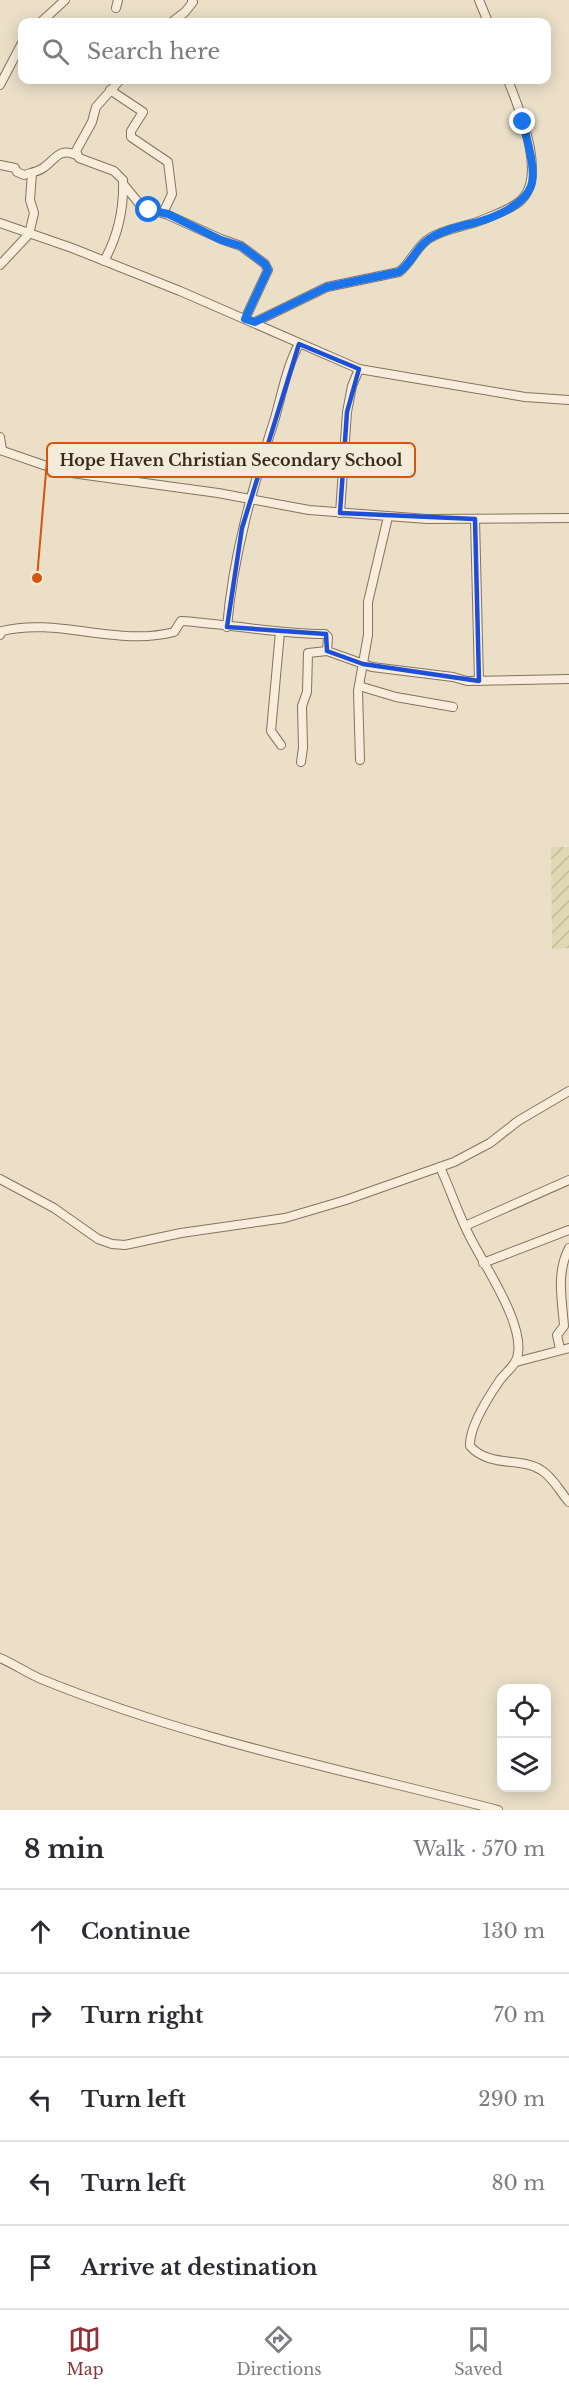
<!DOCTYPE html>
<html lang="en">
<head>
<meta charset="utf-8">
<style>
  body { margin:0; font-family:"Libre Baskerville",serif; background:#f2f2f3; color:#2b2b33 }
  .controls { position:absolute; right:18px; bottom:18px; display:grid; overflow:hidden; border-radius:12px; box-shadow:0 3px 15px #0003 }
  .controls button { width:54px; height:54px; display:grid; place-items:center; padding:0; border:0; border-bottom:2px solid #e1e1e2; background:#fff; color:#2b2b33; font:30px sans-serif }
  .stop { position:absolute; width:18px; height:18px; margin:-14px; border:4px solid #1a73e8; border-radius:50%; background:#fff }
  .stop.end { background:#1a73e8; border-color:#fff; box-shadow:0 2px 6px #0008 }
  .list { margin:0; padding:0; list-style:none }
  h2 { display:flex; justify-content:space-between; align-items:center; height:78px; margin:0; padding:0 24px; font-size:26px }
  h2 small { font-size:20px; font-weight:400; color:#7c7c81 }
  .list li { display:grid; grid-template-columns:39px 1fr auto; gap:18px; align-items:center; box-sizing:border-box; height:84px; padding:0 24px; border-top:2px solid #e1e1e2 }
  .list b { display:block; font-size:22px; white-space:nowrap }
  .list em { font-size:20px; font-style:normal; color:#7c7c81 }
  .icon { flex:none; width:33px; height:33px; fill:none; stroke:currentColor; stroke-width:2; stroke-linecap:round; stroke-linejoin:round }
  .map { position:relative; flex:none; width:569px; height:1810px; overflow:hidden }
  .search { position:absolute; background:#fff; box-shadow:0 3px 15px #0003; left:18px; right:18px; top:18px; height:66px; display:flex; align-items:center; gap:15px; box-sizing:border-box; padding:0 21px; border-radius:12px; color:#7c7c81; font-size:22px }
  .sheet { height:498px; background:#fff }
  nav { display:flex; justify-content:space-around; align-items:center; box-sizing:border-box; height:84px; border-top:2px solid #e1e1e2; background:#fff; font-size:16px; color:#7c7c81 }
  nav a { display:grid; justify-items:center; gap:3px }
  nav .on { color:#913237 }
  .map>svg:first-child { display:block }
  .farmland { fill:url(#farmland-furrows) }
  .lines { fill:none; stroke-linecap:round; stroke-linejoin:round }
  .minor-casing { stroke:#86725e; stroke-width:10 }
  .minor { stroke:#f7edda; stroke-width:8 }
  .route { stroke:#1a73e8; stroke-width:8 }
  .marked { fill:none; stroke:#1d4ed8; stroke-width:4.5; stroke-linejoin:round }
  .leader { fill:none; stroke:#d6540e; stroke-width:2 }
  .callout-dot { fill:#d6540e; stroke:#f3ead7; stroke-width:2 }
  .callout { fill:#f3ead7; stroke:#d6540e; stroke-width:2 }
  .callout-label { font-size:16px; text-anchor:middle; font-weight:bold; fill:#372b21 }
</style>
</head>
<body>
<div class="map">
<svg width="569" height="1810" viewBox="0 0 569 1810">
  <defs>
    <pattern id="farmland-furrows" width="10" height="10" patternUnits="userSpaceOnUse" patternTransform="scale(1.5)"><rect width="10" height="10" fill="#e0d8b5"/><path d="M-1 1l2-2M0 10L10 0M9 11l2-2" fill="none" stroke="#c1ba9b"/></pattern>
  </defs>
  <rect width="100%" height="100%" fill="#ebdfc8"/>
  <polygon class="farmland" points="551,847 569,847 569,948 552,949"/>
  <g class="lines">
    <g class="minor-casing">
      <g id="minor">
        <polyline points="479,0 488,22"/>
        <polyline points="116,8 118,0"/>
        <polyline points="41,22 65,0"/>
        <polyline points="172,22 185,12 193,2 192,0"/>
        <polyline points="0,85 22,43"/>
        <polyline points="110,90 143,112 131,131 131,137 168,162 172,194 163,213"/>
        <path d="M0,165L15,168L17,172L24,175C30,173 37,172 43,168C55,160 59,147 76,155"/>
        <polyline points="124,185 142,207 168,215 221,239 241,246 265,264 268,270 245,319"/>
        <polyline points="0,223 72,248 180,291 359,369 525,397 569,400"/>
        <path d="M104,261C118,236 124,209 123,180L114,171L79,158L76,151L92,122L96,107L120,80"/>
        <polyline points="0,265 29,234 34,213 30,200 32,173"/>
        <path d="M255,322L327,287L399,272C412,262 416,246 430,238C446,228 465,227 482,220C494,215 509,210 519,202C549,178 519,109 508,80"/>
        <polyline points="0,437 2,450"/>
        <polyline points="0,450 64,472 218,493 309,510 427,519 569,518"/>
        <polyline points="340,513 347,412 352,386 359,369"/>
        <polyline points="475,519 479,681"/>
        <path d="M227,627C233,555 253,486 275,418C282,393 287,366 299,344"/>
        <polyline points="280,632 271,731 281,745"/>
        <path d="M0,635L2,631C58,617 117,647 174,632L181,621C229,624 277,634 325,634L328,637L327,651L372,667L453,677L467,681L569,679"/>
        <polyline points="359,686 396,697 453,707"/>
        <polyline points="360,760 358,691 368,635 368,602 388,517"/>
        <polyline points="301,762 303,748 302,706 307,692 308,653 327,651"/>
        <path d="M440,1167C450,1189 458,1213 469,1235C483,1264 527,1326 517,1358C514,1367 506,1372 500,1380C489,1396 469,1427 470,1446C489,1468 522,1457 541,1470C553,1477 560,1492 569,1502"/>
        <polyline points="0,1179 54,1208 98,1239 112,1244 125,1245 181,1233 285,1218 346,1200 454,1162 490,1143 518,1121 569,1091"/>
        <polyline points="465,1226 569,1180"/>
        <polyline points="483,1263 569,1230"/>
        <path d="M560,1349L557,1335L564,1326C562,1299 556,1273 569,1248"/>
        <polyline points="516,1362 569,1348"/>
        <path d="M0,1658C14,1664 27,1673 41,1679C188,1739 344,1770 498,1810"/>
      </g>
    </g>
    <use href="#minor" class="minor"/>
  </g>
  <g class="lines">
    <path class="route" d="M149,210L168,214L221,240L241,246L265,264L268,270L245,319L255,322L327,287L399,272C414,261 417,244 434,236C447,229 460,226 474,223C493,218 524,206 531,186C537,171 526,137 523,122"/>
  </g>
  <path class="marked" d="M299,344L359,369L347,412L340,513L475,519L479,681L363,664L327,651L326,634L227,627L242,528Z"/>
  <path class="leader" d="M37 578L47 460"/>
  <circle class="callout-dot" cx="37" cy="578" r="6"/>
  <rect class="callout" x="47" y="443" width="368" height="34" rx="6"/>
  <g class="callout-label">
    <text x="231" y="466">Hope Haven Christian Secondary School</text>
  </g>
</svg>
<div class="controls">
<button><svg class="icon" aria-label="locate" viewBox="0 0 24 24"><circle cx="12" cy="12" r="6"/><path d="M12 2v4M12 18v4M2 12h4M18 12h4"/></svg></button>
<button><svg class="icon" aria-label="layers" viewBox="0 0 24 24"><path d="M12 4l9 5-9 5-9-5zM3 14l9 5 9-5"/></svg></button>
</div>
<div class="stop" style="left:149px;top:210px"></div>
<div class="stop end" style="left:523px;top:122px"></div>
<div class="search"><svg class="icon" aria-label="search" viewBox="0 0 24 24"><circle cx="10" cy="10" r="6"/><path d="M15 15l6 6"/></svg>Search here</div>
</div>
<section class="sheet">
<h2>8 min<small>Walk · 570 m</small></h2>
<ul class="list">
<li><svg class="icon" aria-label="ahead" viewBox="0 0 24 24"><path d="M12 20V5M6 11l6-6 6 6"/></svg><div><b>Continue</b></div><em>130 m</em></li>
<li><svg class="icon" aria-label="right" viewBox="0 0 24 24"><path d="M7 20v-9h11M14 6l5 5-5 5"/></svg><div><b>Turn right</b></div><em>70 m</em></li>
<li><svg class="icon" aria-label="left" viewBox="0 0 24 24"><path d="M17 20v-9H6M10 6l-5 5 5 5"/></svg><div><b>Turn left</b></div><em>290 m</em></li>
<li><svg class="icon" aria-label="left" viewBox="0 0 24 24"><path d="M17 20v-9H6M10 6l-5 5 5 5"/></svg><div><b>Turn left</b></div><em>80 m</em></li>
<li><svg class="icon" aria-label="arrive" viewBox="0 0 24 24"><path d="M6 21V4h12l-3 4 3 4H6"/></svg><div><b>Arrive at destination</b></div></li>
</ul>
</section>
<nav>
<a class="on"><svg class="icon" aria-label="map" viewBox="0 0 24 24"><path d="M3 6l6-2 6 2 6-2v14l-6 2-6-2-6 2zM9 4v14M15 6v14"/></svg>Map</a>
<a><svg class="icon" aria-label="directions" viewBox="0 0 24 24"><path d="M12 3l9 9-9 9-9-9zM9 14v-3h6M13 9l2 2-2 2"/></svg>Directions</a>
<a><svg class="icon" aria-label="saved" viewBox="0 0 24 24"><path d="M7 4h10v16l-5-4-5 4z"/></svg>Saved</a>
</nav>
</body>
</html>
